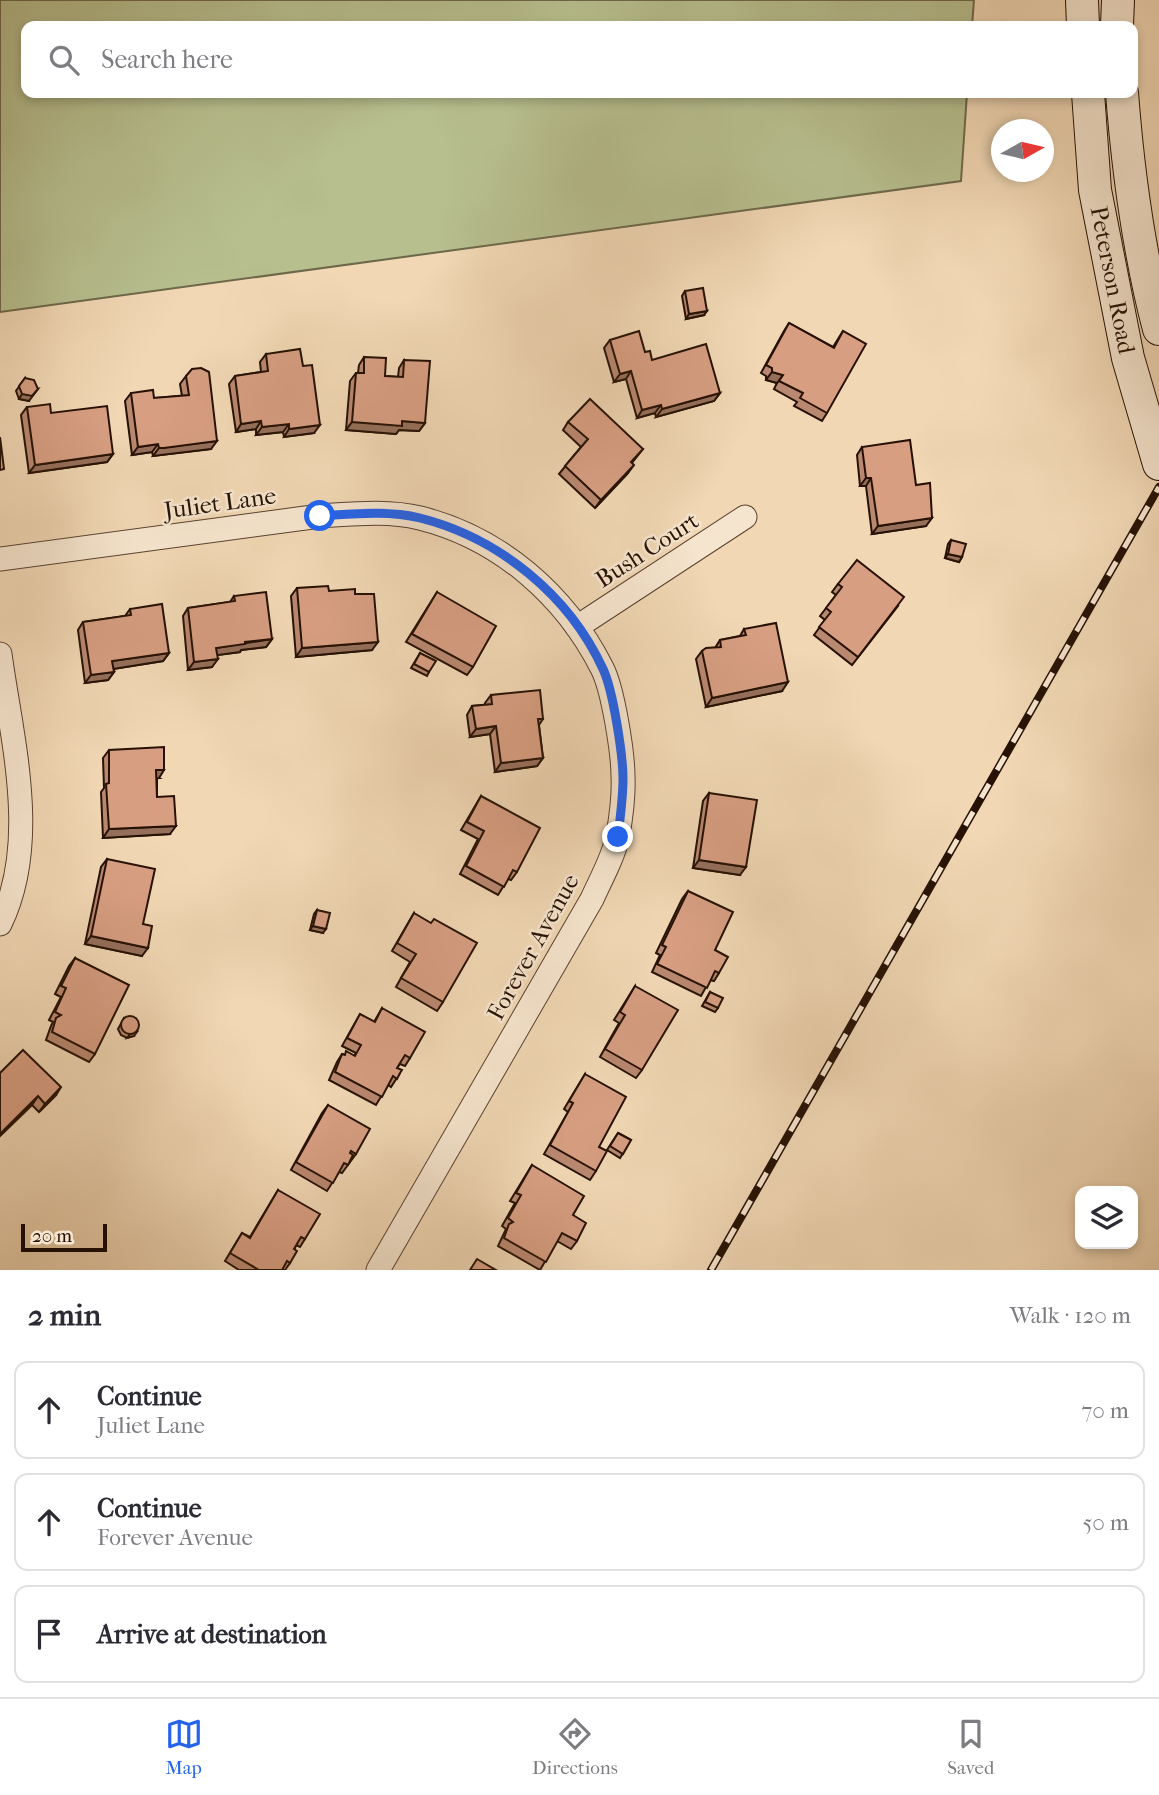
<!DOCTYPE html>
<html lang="en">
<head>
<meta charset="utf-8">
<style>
  body { margin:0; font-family:"IM FELL French Canon",serif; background:#f2f2f3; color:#2b2b33 }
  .controls { position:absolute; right:21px; bottom:21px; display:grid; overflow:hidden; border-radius:14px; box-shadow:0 4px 10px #0003 }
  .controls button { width:63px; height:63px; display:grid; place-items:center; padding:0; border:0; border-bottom:2px solid #e1e1e2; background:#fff; color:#2b2b33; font:35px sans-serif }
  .compass { position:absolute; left:991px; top:119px; width:63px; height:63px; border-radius:50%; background:#fff; box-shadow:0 4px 10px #0003; rotate:82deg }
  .scale { position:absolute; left:21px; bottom:18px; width:86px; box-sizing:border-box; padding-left:7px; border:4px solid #261104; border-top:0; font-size:19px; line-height:24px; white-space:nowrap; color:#261104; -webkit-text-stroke:5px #f6e5ce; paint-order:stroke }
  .stop { position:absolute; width:21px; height:21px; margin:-16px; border:5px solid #2563eb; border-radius:50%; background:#fff }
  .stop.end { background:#2563eb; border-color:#fff; box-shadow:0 2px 7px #0008 }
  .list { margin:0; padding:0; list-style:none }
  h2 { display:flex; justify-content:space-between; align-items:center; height:91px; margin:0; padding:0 28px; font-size:30px }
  h2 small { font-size:23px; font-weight:400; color:#7c7c81 }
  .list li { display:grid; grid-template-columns:46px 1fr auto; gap:21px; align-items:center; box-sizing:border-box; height:98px; margin:0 14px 14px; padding:0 14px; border:2px solid #e1e1e2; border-radius:14px }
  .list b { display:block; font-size:26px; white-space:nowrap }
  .list p { margin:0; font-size:23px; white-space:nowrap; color:#7c7c81 }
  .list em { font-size:23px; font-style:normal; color:#7c7c81 }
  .icon { flex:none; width:38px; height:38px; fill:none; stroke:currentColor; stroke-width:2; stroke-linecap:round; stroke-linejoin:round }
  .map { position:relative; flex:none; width:1159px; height:1270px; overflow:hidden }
  .search { position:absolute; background:#fff; box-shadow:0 4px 10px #0003; left:21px; right:21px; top:21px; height:77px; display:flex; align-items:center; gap:18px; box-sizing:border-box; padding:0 24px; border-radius:14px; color:#7c7c81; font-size:26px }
  .sheet { height:427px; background:#fff }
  nav { display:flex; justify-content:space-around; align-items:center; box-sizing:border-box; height:98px; border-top:2px solid #e1e1e2; background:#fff; font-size:19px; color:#7c7c81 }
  nav a { display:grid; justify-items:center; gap:4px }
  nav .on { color:#2563eb }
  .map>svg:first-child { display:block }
  .green { fill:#b7bf8f; stroke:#6e684a; stroke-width:2 }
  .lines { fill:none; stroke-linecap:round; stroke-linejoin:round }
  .street-casing { stroke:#594230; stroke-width:25 }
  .secondary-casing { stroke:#261104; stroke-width:34 }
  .street { stroke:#f6e5ce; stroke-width:23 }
  .secondary { stroke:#f6e5ce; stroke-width:32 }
  .rail-casing { stroke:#261104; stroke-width:8 }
  .rail { stroke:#f6e5ce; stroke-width:5; stroke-dasharray:16; stroke-linecap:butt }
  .wall { fill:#b98870; stroke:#261104; stroke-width:2 }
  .shaded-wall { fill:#966f5b; stroke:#261104; stroke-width:2 }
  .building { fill:#d79e82; stroke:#261104; stroke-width:2 }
  .route { stroke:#2563eb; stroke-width:9 }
  .labels { text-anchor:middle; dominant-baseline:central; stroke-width:5; stroke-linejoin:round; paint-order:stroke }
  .street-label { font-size:24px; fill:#261104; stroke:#f6e5ce }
</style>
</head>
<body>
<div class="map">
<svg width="1159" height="1270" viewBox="0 0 1159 1270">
  <rect width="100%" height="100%" fill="#f1d7b4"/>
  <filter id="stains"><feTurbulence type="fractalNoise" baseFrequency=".00286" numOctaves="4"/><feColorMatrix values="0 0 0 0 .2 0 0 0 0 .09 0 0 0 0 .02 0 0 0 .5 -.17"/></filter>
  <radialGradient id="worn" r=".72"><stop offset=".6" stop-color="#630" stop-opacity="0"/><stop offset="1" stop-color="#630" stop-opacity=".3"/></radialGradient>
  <polygon class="green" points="0,0 974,0 972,26 26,26 26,93 967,93 961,181 0,312"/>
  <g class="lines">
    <g class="street-casing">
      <g id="street">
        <path d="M0,559L320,516C353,514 387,510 420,518C500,538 565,595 602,668C613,689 623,753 623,777C624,795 621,817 618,835C614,856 601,879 592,899L378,1270"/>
        <polyline points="577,627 745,517"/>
        <path d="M0,654C12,741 40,842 0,924"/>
      </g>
    </g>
    <g class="secondary-casing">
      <g id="secondary">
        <polyline points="1082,0 1083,26"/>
        <polyline points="1117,26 1118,0"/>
        <path id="s1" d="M1088,93L1095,190L1128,358L1159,464"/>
        <path d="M1122,93C1128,171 1139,253 1159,329"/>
      </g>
    </g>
    <use href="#street" class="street"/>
    <use href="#secondary" class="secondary"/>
    <g class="rail-casing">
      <polyline id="rail" points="711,1270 1159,487"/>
    </g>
    <use href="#rail" class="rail"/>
  </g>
  <g class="wall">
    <polygon points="685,291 704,315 686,319 682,296"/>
    <polygon points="789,323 833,347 843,331 827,413 822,421 794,406 797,402 774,389 777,383 766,380 766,376 761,373 784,331"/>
    <polygon points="610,340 645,352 652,360 720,393 714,401 656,417 655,413 637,418 626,379 614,382 604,348"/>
    <polygon points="266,354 314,433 284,437 283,432 256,435 256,429 236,432 229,384 235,376 261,372 260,362"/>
    <polygon points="364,357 385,376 398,377 399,368 404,360 425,423 419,431 399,430 396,434 346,430 350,381 356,373 358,373 359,365"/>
    <polygon points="186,376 211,449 153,456 152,452 132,455 125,401 131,393 154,398 182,396 180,384"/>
    <polygon points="25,378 29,401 19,399 16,391"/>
    <polygon points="27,407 51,413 113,454 107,462 29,473 21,415"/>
    <polygon points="568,422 643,449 632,463 628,473 595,508 559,474 581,447 563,430"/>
    <polygon points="862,447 916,485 926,526 872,534 866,486 860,486 857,455"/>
    <polygon points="951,540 962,557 959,562 945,558 948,544"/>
    <polygon points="838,584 898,606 852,665 814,635 825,620 820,616 836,595 832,592"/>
    <polygon points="297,588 355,594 372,650 296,657 291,596"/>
    <polygon points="437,592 473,667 467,675 406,642"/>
    <polygon points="234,596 272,639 266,647 241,650 240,652 217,655 212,667 188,670 183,616 188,608 230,602"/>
    <polygon points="130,609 169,653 163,661 113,669 114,672 108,680 85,683 78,630 83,622 125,616"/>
    <polygon points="744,629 782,691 706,707 696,659 702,651 715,648 720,640 740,636"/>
    <polygon points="420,653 429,672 427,676 411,668"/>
    <polygon points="491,695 543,719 539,725 543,758 537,766 495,772 490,734 470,737 467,715 472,706 485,705 485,703"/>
    <polygon points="109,750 159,778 157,778 157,797 170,834 103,838 101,792 104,788 103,758"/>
    <polygon points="709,793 740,875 693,868 703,801"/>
    <polygon points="481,796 517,872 511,880 508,879 498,895 460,874 478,839 461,830"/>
    <polygon points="107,859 143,924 142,956 85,944 101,867"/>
    <polygon points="688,891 715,950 719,973 714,981 710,980 701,996 652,972 660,955 656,953 682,899"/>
    <polygon points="317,910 323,933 310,930 314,914"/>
    <polygon points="414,913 443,1002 437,1011 396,987 410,962 392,951"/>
    <polygon points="75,958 95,1054 89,1062 46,1040 51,1026 53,1022 49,1020 61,997 55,994 69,966"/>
    <polygon points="635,986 642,1070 636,1078 600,1057 619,1023 614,1020"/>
    <polygon points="710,992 718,1008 715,1012 702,1006"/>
    <polygon points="382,1008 410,1058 405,1066 400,1064 397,1068 400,1073 391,1087 388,1085 376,1105 329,1080 337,1062 342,1054 354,1056 356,1053 342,1046 360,1014 374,1022"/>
    <polygon points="124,1018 134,1036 127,1038 121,1035 118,1029"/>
    <polygon points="0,1073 56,1095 39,1112"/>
    <polygon points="585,1074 599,1147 596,1171 590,1180 544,1154 568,1112 564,1109"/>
    <polygon points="328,1105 356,1154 342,1173 339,1172 327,1191 291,1170 322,1113"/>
    <polygon points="618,1133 631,1140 620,1158 607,1150"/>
    <polygon points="532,1165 573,1215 577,1241 571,1249 557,1241 540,1270 498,1246 506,1229 502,1226 515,1203 510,1201"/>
    <polygon points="278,1190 305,1239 300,1247 296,1245 290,1263 285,1270 239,1270 225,1261 242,1233 250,1237"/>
  </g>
  <g class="shaded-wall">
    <polygon points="707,311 704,315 686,319 689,314"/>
    <polygon points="631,371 626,379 614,382 620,374"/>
    <polygon points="772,372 783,375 777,383 766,380"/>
    <polygon points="38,389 29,401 19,399 22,394"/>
    <polygon points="720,393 714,401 656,417 662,409"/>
    <polygon points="661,405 655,413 637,418 642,410"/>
    <polygon points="261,421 256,429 236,432 241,424"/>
    <polygon points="402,421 425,423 419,431 399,430 396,434 346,430 352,422"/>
    <polygon points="289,424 283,432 256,435 262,427"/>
    <polygon points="320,425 314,433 284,437 289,429"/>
    <polygon points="217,441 211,449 153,456 159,448"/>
    <polygon points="158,444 152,452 132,455 138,447"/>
    <polygon points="113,454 107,462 29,473 35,465"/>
    <polygon points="634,465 628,473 595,508 601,500"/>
    <polygon points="866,478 871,478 866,486 860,486"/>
    <polygon points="932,518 926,526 872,534 878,526"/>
    <polygon points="948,554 962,557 959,562 945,558"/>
    <polygon points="272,639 266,647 241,650 240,652 211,656 216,648"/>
    <polygon points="378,642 372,650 296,657 302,648"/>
    <polygon points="169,653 163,661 107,670 112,661"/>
    <polygon points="218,659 212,667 188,670 194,662"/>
    <polygon points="114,672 108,680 85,683 91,675"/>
    <polygon points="788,682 782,691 706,707 712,698"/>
    <polygon points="496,726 490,734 470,737 476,729"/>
    <polygon points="543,758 537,766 495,772 501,763"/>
    <polygon points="156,770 164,770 159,778 150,779"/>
    <polygon points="176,826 170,834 103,838 109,829"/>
    <polygon points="699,860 746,867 740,875 693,868"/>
    <polygon points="313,926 326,929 323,933 310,930"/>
    <polygon points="91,936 148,948 142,956 85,944"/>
    <polygon points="137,1032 134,1036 127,1038 130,1034"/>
    <polygon points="61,1087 56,1095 39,1112 45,1104"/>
    <polygon points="38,1096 32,1105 0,1136 0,1134"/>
  </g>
  <g class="building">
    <polygon points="703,288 707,311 689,314 685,291"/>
    <polygon points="789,323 834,348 843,331 866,344 827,413 800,398 803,393 779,381 783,375 772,372 772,368 766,365"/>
    <polygon points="639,331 645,352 650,351 652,360 706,344 720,393 662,409 661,405 642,410 631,371 620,374 610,340"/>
    <polygon points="300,349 303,366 312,365 320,425 289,429 289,424 262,427 261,421 241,424 235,376 268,371 266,354"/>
    <polygon points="364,357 386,358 385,376 403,377 404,360 430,361 425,423 402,421 402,426 352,422 356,373 364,373"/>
    <polygon points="201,368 209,372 217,441 164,448 159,448 158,444 138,447 131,393 153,390 154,398 189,395 186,376 192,369"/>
    <polygon points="25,378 34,380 38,389 32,396 22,394 19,386"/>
    <polygon points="590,399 643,449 631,462 634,465 601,500 565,466 588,439 568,422"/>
    <polygon points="50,404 51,413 107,406 113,454 35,465 27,407"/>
    <polygon points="0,437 4,469 0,470"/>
    <polygon points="910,440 916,485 930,483 932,518 878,526 871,478 866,478 862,447"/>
    <polygon points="951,540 966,544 962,557 948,554"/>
    <polygon points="857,560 904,597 858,657 819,627 831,612 826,608 842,587 838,584"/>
    <polygon points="328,586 329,591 355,589 355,594 374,594 378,642 302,648 297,588"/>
    <polygon points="266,592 272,639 245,642 245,644 216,648 218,659 194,662 188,608 235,601 234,596"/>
    <polygon points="437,592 496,626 473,667 412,634"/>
    <polygon points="162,604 169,653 112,661 114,672 91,675 83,622 131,615 130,609"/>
    <polygon points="776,623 788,682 712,698 702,651 706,648 721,647 720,640 746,635 744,629"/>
    <polygon points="420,653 436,661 429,672 414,664"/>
    <polygon points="540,690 543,719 538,719 543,758 501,763 496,726 476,729 472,706 492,704 491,695"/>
    <polygon points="164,747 164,770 156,770 157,797 174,796 176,826 109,829 106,784 109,783 109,750"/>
    <polygon points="709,793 757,800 746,867 699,860"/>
    <polygon points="481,796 540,828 517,872 513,870 504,887 466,866 484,831 467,822"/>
    <polygon points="107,859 155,869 143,924 152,926 148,948 91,936"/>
    <polygon points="688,891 733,912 715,950 728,957 719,973 715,971 707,988 657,964 666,947 662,945"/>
    <polygon points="317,910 330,913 326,929 313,926"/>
    <polygon points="414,913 431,923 434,919 477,943 443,1002 401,978 416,954 397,943"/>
    <polygon points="75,958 129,985 95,1054 52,1032 56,1018 61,1015 55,1012 66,988 61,986"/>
    <polygon points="635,986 678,1010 642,1070 605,1049 625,1015 620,1012"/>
    <polygon points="710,992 723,998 718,1008 705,1002"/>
    <polygon points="382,1008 425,1032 410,1058 405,1055 397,1068 402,1070 400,1073 397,1079 393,1076 382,1097 335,1072 342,1054 345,1055 346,1051 355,1056 361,1045 347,1038 360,1014 375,1022"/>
    <circle cx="130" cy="1025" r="9"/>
    <polygon points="23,1050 61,1087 45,1104 38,1096 0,1134 0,1073"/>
    <polygon points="585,1074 626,1097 599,1147 607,1151 596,1171 550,1145 573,1103 569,1101"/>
    <polygon points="328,1105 370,1129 356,1154 351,1151 350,1153 353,1155 348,1165 344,1163 333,1183 296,1162"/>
    <polygon points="618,1133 631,1140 623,1154 610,1146"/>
    <polygon points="532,1165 584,1196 573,1215 586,1223 577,1241 562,1233 546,1262 504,1238 509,1224 513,1222 508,1218 521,1195 516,1193"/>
    <polygon points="278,1190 320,1214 305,1239 301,1237 294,1249 297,1251 290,1263 287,1261 282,1270 259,1270 230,1253 242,1233 250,1238"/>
    <polygon points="477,1259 496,1270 470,1270"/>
  </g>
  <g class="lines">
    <path class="route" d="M320,516C353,514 388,510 420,518C499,538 569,595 603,669C613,690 623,755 623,779C623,798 620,818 618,837"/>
  </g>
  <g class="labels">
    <g class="street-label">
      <text stroke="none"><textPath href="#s1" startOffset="189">Peterson Road</textPath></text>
      <text transform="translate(220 503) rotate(-8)">Juliet Lane</text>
      <text transform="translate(647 550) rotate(-33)">Bush Court</text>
      <text transform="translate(533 947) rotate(-61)">Forever Avenue</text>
    </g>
  </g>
  <rect width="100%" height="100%" filter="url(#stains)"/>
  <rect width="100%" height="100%" fill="url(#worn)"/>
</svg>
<div class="controls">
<button><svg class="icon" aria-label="layers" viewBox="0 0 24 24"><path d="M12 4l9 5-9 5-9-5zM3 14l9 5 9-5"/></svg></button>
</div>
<svg class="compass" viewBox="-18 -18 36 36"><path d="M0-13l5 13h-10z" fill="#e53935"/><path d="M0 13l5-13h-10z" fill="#7c7c81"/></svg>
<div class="scale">20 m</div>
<div class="stop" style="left:320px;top:516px"></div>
<div class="stop end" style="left:618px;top:837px"></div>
<div class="search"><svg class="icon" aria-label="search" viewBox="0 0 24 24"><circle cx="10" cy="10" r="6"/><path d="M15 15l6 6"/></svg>Search here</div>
</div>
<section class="sheet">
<h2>2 min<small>Walk · 120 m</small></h2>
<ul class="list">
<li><svg class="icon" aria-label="ahead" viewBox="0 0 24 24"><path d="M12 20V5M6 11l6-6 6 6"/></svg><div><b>Continue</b><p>Juliet Lane</p></div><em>70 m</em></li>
<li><svg class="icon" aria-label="ahead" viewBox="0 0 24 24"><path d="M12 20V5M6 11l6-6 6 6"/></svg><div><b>Continue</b><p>Forever Avenue</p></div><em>50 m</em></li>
<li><svg class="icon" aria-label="arrive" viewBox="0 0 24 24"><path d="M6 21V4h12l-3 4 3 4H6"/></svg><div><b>Arrive at destination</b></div></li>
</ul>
</section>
<nav>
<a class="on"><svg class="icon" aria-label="map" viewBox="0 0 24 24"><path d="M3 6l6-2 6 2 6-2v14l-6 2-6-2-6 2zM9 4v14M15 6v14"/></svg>Map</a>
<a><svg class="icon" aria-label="directions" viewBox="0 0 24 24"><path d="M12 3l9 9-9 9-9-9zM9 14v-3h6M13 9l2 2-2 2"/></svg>Directions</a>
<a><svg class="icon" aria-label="saved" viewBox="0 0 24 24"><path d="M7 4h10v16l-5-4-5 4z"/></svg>Saved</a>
</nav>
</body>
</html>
